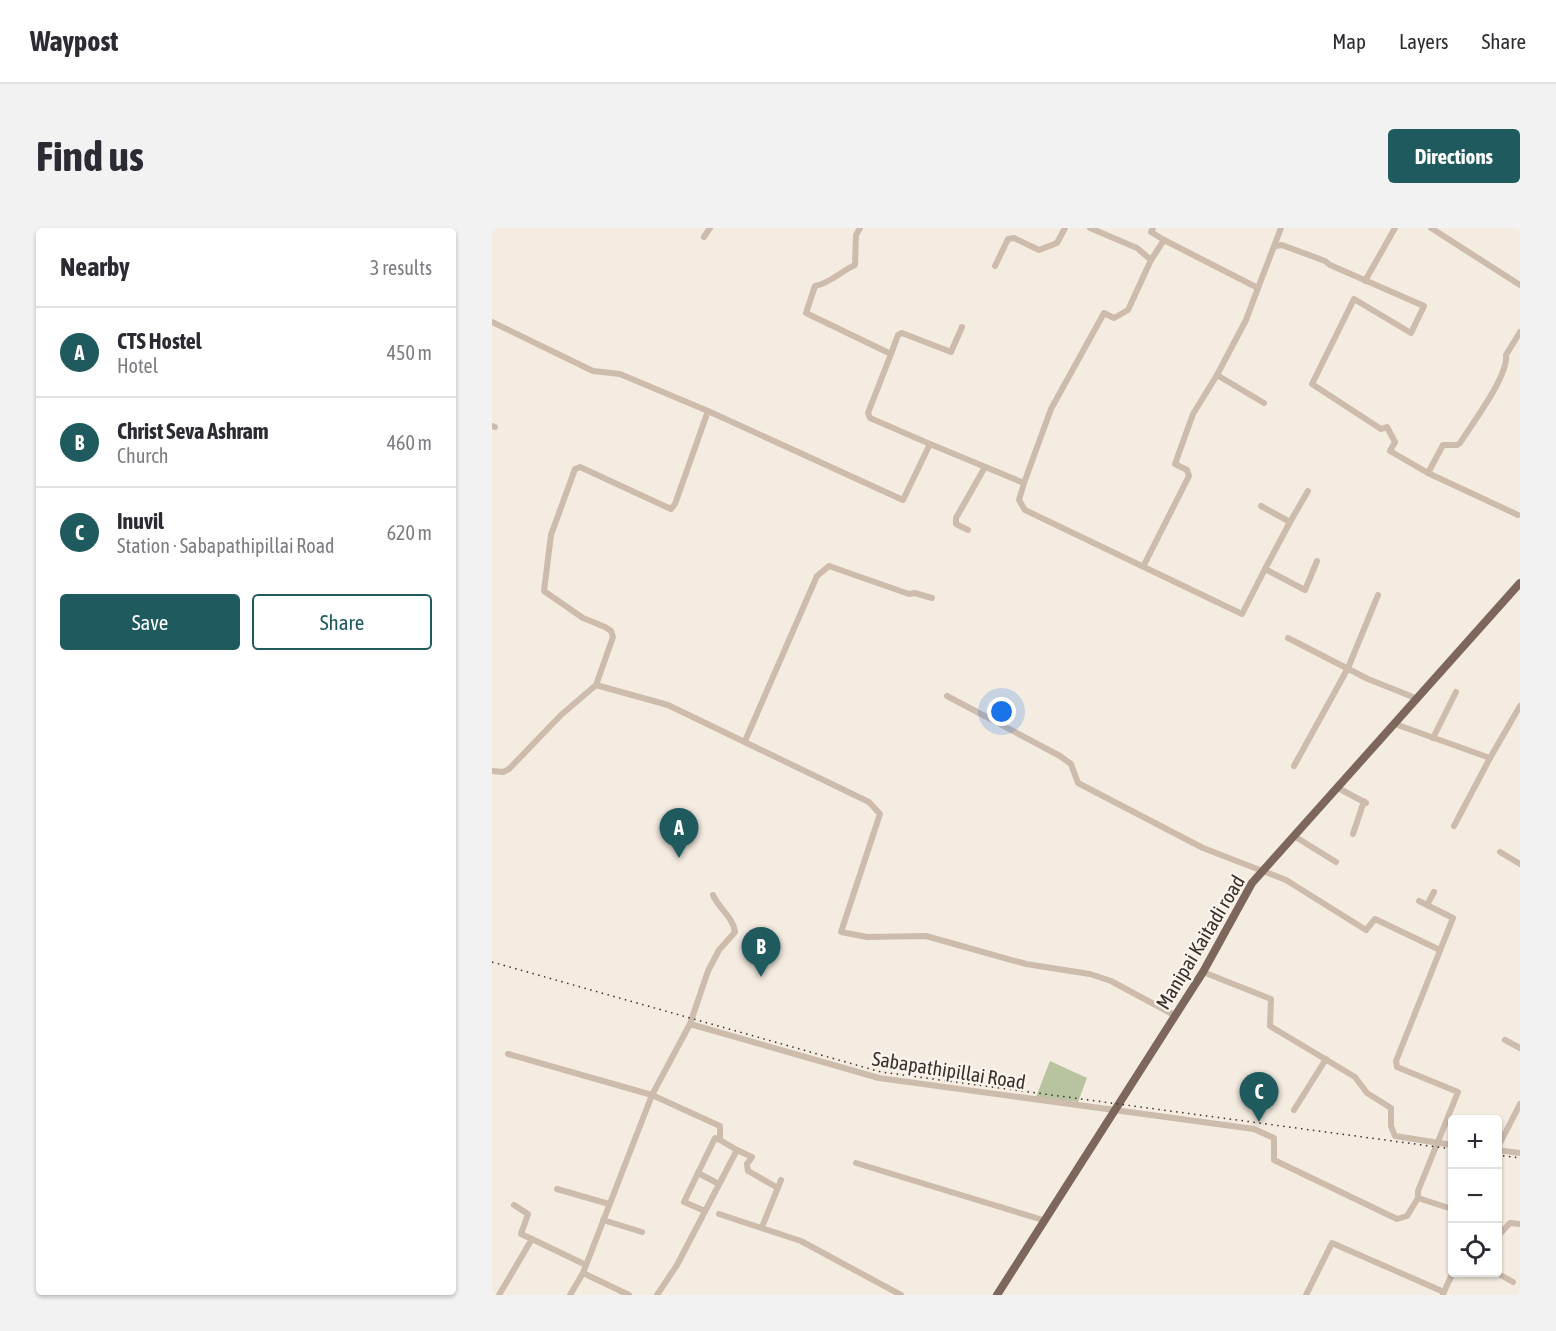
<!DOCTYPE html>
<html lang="en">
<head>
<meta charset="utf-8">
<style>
  body { margin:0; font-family:"Asap Condensed",sans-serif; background:#f2f2f3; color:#2b2b33 }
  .controls { position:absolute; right:18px; bottom:18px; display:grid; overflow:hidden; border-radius:6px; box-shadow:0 2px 4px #0004 }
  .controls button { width:54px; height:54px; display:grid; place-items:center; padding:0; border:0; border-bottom:2px solid #e1e1e2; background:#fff; color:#2b2b33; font:30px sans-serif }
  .you { position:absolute; left:510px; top:484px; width:21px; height:21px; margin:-15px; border:4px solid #fff; border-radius:50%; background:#1a73e8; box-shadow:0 0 0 9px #1a73e833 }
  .badge { display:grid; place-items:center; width:39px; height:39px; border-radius:50%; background:#1f5a5e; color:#fff; font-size:20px; font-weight:700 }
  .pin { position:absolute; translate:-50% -50px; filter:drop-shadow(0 2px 3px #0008) }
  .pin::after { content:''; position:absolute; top:32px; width:21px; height:18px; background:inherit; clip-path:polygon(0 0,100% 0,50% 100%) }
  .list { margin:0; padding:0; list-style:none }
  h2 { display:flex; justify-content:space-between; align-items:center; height:78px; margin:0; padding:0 24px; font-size:26px }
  h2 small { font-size:20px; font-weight:400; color:#7c7c81 }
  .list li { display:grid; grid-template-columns:39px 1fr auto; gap:18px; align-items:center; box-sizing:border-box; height:90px; padding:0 24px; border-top:2px solid #e1e1e2 }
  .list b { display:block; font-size:22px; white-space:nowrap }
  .list p { margin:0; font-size:20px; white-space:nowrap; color:#7c7c81 }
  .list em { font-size:20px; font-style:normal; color:#7c7c81 }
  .actions { display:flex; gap:12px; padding:18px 24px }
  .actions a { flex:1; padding:14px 0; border:2px solid #1f5a5e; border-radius:6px; text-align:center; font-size:21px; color:#1f5a5e }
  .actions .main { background:#1f5a5e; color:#fff }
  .icon { flex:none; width:33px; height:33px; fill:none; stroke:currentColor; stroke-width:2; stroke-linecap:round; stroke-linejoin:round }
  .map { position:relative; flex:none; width:1028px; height:1067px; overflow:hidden; border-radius:6px }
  header { display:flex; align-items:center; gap:36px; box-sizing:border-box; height:84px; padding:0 30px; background:#fff; border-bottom:2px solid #e1e1e2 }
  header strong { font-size:28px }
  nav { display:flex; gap:33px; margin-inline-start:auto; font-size:21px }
  .intro { display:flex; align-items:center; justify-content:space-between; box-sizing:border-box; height:144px; padding:0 36px }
  h1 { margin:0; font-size:42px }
  .button { padding:15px 27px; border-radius:6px; background:#1f5a5e; color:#fff; font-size:21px; font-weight:700 }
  main { display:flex; gap:36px; padding:0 36px }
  aside { flex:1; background:#fff; border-radius:6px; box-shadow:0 2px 4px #0004 }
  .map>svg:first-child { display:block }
  .green { fill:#b8c4a0 }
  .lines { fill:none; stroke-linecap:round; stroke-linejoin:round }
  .minor { stroke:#cdbbac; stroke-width:6 }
  .major { stroke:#7d675c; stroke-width:8 }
  .rail { stroke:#3b302b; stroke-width:1.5; stroke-dasharray:1.5 4.5; stroke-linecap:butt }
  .labels { text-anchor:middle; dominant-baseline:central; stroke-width:4.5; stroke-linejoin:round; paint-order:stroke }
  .street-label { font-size:20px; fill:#3b302b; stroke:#fbf5ee }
</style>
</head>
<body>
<header>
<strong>Waypost</strong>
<nav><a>Map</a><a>Layers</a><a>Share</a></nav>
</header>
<div class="intro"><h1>Find us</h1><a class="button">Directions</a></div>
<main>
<aside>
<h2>Nearby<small>3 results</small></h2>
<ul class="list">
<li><span class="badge">A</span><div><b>CTS Hostel</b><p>Hotel</p></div><em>450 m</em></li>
<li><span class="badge">B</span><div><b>Christ Seva Ashram</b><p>Church</p></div><em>460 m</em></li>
<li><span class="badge">C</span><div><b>Inuvil</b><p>Station · Sabapathipillai Road</p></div><em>620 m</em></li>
</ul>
<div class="actions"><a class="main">Save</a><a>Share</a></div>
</aside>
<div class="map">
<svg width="1028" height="1067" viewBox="0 0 1028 1067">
  <rect width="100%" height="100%" fill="#f4ebe1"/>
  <polygon class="green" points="558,833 595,850 586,874 544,869"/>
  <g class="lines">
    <g class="minor">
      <path d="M368,0L364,7L363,37C349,43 339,55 323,58L314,85L399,126L406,107L410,105L459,124L470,99"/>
      <polyline points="939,0 1028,57"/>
      <polyline points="212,9 218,0"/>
      <polyline points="784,18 790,17 833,33 838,37 932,78 919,105 862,71 820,156 889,201 895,199 903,214 898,223 936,245 1026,287"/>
      <polyline points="659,32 672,12"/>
      <polyline points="503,38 516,11 522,10 547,22 565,15 573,0"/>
      <polyline points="873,53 903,0"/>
      <polyline points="766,60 789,0"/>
      <polyline points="0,94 101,143 128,146 216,183 411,272 438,216 532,255 527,272 533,282 750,386 773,341 813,362 825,333"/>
      <polyline points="399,126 376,185 378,190 438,216"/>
      <polyline points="725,147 772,175"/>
      <polyline points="0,198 3,199"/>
      <path d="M936,245L951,217H965L968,215C980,196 1017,147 1014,127L1028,104"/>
      <polyline points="532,255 559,181 612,85 622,90 636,82 659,32 645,20 598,0"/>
      <polyline points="769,278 798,294 773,341"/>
      <polyline points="798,294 816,263"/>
      <polyline points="476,302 464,296 464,290 493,239"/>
      <polyline points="652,337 697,248 695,242 683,236 701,186 725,147 754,92 766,60 672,12 659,4 661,0"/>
      <polyline points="796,410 876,451 926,471"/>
      <polyline points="104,457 176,477 377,574 388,586 349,704 375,709 434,708 534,736 598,746 619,753 684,788"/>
      <polyline points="455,468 568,528 579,536 586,555 711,620 794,652 874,702 883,691 948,722"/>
      <polyline points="903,496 998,530 1028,478"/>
      <polyline points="941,510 964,464"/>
      <polyline points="253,513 325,348 337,338 417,366 423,365 440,370"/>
      <polyline points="802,538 856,440 886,367"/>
      <polyline points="0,543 11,544 17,541 69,487 104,457 121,409 119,403 113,399 91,390 52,363 59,307 83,241 88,239 179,281 183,276 216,183"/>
      <polyline points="846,560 874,575"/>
      <polyline points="962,598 998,530"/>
      <polyline points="861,606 872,573"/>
      <polyline points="802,608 844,634"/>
      <polyline points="1008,624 1028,636"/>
      <polyline points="935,677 942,664"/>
      <polyline points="711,744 779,771 778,798 863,849 875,865 899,880 899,898 903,908 960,917"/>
      <path d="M198,796L216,743L227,722L243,704C241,689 227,681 221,667"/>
      <polyline points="1013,812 1028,820"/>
      <polyline points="16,826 160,867 228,898 228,912 245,922 185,1037 165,1067"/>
      <polyline points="802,882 834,831"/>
      <polyline points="1005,921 1028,876"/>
      <polyline points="245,922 260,929 255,936 256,943 286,960"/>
      <polyline points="1005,922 1028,925"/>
      <polyline points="364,935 551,992"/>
      <polyline points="206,945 192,974 213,983"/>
      <polyline points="227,956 206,945 223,910 228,912"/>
      <polyline points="65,961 117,976"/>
      <polyline points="926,970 926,963 966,864 905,839 904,833 961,690 927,673"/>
      <polyline points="22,977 36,986 29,1006 40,1011"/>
      <polyline points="227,986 309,1013 409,1067"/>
      <polyline points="111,992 150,1004"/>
      <polyline points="270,999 289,952"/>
      <polyline points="1005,1009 1018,995 1028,996"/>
      <polyline points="1003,1044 1021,1054"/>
      <polyline points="91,1045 137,1067"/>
      <polyline points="951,1066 961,1044"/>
      <polyline points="7,1067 40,1011 94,1037"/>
      <polyline points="78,1067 91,1045 160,867 198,796 387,850 762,901 782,910 782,932 905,991 915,988 926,970 960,981"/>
      <polyline points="814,1067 840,1015 952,1064"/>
    </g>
    <polyline class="major" points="505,1067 711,744 760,655 1028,355"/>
    <g class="rail">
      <polyline points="0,734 389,844 960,921"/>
      <polyline points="1005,927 1028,930"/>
    </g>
  </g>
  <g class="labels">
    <g class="street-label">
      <text transform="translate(708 714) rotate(-59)">Manipai Kaitadi road</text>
      <text transform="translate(457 842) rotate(9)">Sabapathipillai Road</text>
    </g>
  </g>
</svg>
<div class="controls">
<button>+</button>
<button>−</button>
<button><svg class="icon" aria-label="locate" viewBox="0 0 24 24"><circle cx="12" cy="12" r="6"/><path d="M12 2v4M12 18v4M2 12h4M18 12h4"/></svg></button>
</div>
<div class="you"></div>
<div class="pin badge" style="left:187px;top:630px">A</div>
<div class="pin badge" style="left:269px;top:749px">B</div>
<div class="pin badge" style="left:767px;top:894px">C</div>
</div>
</main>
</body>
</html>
